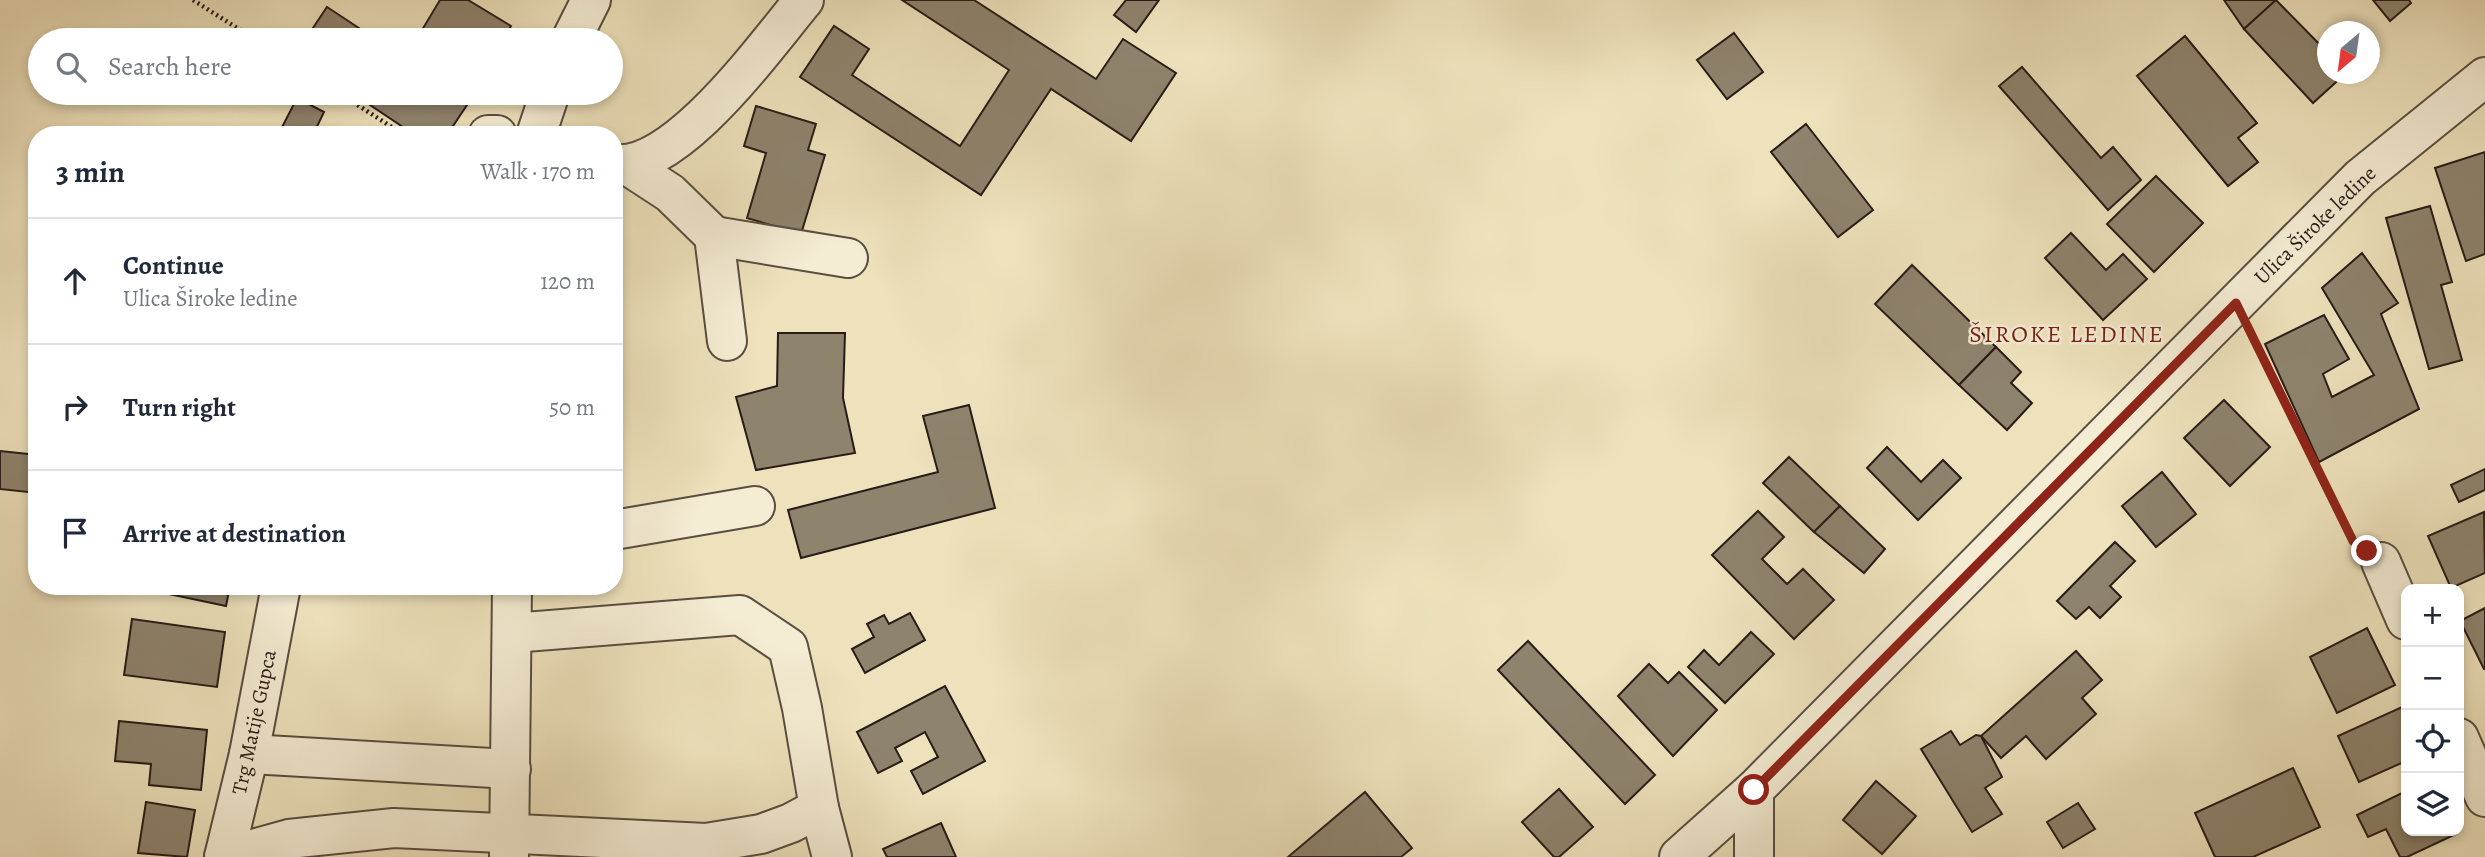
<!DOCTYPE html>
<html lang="en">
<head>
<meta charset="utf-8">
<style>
  body { margin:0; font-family:Alegreya,serif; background:#f2f2f3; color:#1f2937 }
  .controls { position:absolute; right:21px; bottom:21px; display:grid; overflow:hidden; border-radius:14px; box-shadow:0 4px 10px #0003 }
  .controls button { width:63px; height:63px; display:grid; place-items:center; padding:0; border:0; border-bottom:2px solid #e0e1e3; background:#fff; color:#1f2937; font:35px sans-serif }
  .compass { position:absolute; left:2317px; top:21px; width:63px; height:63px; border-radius:50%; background:#fff; box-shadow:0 4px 10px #0003; rotate:209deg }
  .stop { position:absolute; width:21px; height:21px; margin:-16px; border:5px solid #8f2418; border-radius:50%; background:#fff }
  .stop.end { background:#8f2418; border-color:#fff; box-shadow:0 2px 7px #0008 }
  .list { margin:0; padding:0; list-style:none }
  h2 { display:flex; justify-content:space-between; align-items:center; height:91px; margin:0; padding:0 28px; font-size:30px }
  h2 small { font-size:23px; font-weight:400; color:#747a83 }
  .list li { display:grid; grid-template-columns:46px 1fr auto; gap:21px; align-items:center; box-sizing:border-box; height:126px; padding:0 28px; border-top:2px solid #e0e1e3 }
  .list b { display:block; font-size:26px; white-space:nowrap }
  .list p { margin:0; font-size:23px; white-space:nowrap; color:#747a83 }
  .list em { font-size:23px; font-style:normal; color:#747a83 }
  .icon { flex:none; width:38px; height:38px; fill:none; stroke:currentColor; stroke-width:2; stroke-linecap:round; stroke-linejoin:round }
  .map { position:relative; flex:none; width:2485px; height:857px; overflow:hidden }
  .search { position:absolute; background:#fff; box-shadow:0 4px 10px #0003; left:28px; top:28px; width:595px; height:77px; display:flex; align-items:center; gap:18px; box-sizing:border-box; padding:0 24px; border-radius:38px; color:#747a83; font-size:26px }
  .panel { position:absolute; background:#fff; box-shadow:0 4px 10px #0003; left:28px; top:126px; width:595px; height:469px; border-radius:28px }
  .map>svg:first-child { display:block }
  .building { fill:#8e836d; stroke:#271c17; stroke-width:2 }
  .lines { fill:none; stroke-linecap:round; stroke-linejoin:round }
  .minor-casing { stroke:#594e40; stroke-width:42 }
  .path { stroke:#271c17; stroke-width:4.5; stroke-dasharray:2 3.5; stroke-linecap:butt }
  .minor { stroke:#f4ecd3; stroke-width:38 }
  .route { stroke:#8f2418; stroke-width:9 }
  .labels { text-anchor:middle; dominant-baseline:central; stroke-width:5; stroke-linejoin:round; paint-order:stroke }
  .street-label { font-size:21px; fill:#271c17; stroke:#f4ecd3 }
  .quarter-label { font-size:24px; letter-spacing:2px; fill:#7a1f14; stroke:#f4ecd3 }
</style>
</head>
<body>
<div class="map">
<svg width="2485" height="857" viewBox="0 0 2485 857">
  <rect width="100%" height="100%" fill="#eee2bc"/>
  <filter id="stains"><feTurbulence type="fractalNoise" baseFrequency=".00286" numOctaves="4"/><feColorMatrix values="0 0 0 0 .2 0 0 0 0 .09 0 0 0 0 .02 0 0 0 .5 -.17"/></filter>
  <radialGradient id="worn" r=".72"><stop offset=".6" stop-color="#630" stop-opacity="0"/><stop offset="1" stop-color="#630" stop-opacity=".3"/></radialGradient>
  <g class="building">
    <polygon points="440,0 468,0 511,26 502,40 429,40 419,35"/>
    <polygon points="902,0 974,0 1096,79 1123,39 1176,73 1131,141 1051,89 981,195 800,77 834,26 869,49 852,75 960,146 1009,70"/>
    <polygon points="1126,0 1159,0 1136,32 1114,15"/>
    <polygon points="2224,0 2276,0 2244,29"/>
    <polygon points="2276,0 2328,53 2328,74 2345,74 2313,103 2244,29"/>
    <polygon points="2373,0 2409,0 2411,3 2390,21"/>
    <polygon points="327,7 377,40 318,40 309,34"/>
    <polygon points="1734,33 1763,72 1727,99 1697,60"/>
    <polygon points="2185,36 2257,123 2238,138 2258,162 2228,186 2137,76"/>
    <polygon points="2022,67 2101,158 2113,147 2141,180 2108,210 1999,86"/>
    <polygon points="352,93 448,93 467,105 447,135 415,135"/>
    <polygon points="297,98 324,112 313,135 278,135"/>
    <polygon points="756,106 816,124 808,150 825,155 801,234 747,218 766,153 744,146"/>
    <polygon points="1806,124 1873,210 1838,237 1771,152"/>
    <polygon points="2485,152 2485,254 2466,261 2435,168"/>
    <polygon points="2156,176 2203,223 2154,272 2107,224"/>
    <polygon points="2430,206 2452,282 2441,285 2462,360 2429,369 2386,218"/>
    <polygon points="2071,233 2106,270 2123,254 2147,279 2103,320 2045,258"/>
    <polygon points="2362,253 2398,303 2381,314 2419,409 2319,462 2265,344 2324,315 2349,359 2323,374 2332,397 2374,375 2322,288"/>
    <polygon points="1912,265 1996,347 1959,385 1875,304"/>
    <polygon points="778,333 845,333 843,398 855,453 756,470 736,397 777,386"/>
    <polygon points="1996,347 2021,372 2011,383 2032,403 2007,430 1959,385"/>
    <polygon points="2224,400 2270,447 2230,486 2184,438"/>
    <polygon points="969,405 995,508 801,558 788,510 938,472 923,416"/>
    <polygon points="1887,447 1921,482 1943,460 1961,478 1918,520 1867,468"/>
    <polygon points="0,451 37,455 37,493 0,489"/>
    <polygon points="1789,457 1840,506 1814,532 1763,483"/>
    <polygon points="2485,469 2485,490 2459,502 2451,485"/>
    <polygon points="2162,472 2196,514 2156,547 2122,506"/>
    <polygon points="1840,506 1885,549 1864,573 1814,532"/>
    <polygon points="1758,511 1784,537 1762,559 1787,584 1803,569 1834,600 1794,639 1712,555"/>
    <polygon points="2484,512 2485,573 2451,588 2428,536"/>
    <polygon points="2115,542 2135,561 2110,586 2121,597 2100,618 2089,607 2076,619 2057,601"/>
    <polygon points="131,586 230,586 226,606"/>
    <polygon points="2485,608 2485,669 2484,669 2460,621"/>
    <polygon points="910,613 925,640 865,673 852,649 874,637 867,624 884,615 889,624"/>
    <polygon points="132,619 225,632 217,687 124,675"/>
    <polygon points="2367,628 2395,685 2337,713 2310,657"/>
    <polygon points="1751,632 1774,654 1725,703 1688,667 1704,650 1719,665"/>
    <polygon points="1528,641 1655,775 1625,804 1498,670"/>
    <polygon points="2076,651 2102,680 2082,698 2096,714 2046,759 2026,736 2001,758 1981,736"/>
    <polygon points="1649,664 1668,683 1679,672 1717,710 1673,756 1618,696"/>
    <polygon points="945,686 985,761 923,794 911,771 938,757 925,732 895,748 902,761 878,773 857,732"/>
    <polygon points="2402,707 2406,717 2406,761 2359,782 2338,736"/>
    <polygon points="119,721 207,730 201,790 149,785 151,764 115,761"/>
    <polygon points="1951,731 1960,745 1976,735 1981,736 2002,777 1985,788 2002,814 1972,832 1921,749"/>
    <polygon points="2293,768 2320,827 2253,857 2215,857 2195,813"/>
    <polygon points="1876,781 1916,816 1882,854 1843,820"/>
    <polygon points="1559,789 1593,827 1559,857 1554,857 1522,822"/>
    <polygon points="2406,791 2406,831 2455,831 2456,834 2407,857 2400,857 2386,829 2368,837 2357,815"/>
    <polygon points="1365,792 1412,848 1401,857 1288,857"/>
    <polygon points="146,802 195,810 187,857 138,853"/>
    <polygon points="2078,803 2095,829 2063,848 2047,822"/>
    <polygon points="941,823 956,857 887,857 883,849"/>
  </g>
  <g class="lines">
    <g class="minor-casing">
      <g id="minor">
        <polyline points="571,40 591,0"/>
        <polyline points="488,135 497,135"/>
        <polyline points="536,135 550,93"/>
        <path d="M614,164C677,171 766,45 804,0"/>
        <polyline points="627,165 670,193 714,236 727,341"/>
        <polyline points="714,236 848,258"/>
        <polyline points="614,530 755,506"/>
        <polyline points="2381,562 2406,620"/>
        <polyline points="512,633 740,615 788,647 802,708 819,808"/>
        <polyline points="2459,738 2485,797"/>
        <polyline points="249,754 511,769"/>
        <polyline points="224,857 289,839 394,828 706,843 761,834 791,823 819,808 832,857"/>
        <polyline points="224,857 249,754 281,586"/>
        <polyline points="509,857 512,586"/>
        <polyline points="1679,857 1754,790 2360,178 2485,77"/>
        <polyline points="1754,857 1754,790"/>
      </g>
    </g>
    <g class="path">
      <polyline points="193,0 256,40"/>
      <polyline points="339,93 404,135"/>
      <polyline points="2253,338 2352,538"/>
    </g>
    <use href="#minor" class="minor"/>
  </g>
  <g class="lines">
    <polyline class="route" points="1754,790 2236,303 2353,541 2367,551"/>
  </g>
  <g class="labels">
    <g class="street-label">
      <text transform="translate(2315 225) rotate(-44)">Ulica Široke ledine</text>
      <text transform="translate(254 722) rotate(-78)">Trg Matije Gupca</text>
    </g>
    <g class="quarter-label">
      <text x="2067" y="334">ŠIROKE LEDINE</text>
    </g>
  </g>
  <rect width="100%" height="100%" filter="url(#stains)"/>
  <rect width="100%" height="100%" fill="url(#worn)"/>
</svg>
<div class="controls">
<button>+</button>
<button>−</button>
<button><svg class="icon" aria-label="locate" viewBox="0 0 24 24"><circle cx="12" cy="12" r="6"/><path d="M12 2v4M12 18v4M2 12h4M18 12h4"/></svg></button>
<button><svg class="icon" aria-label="layers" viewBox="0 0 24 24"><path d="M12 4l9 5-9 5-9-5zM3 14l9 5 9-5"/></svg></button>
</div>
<svg class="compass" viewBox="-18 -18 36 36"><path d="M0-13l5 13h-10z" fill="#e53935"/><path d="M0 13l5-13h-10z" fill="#747a83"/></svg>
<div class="stop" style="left:1754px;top:790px"></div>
<div class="stop end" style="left:2367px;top:551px"></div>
<div class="search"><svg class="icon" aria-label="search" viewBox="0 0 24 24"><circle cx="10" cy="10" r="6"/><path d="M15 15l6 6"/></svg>Search here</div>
<section class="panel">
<h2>3 min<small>Walk · 170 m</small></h2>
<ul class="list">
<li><svg class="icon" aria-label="ahead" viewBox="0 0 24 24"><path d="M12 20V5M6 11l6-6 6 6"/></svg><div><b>Continue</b><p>Ulica Široke ledine</p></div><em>120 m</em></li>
<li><svg class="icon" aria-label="right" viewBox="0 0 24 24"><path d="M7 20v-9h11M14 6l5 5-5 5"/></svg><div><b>Turn right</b></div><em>50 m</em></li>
<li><svg class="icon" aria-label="arrive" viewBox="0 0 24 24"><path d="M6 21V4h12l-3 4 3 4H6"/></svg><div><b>Arrive at destination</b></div></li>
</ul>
</section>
</div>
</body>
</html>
